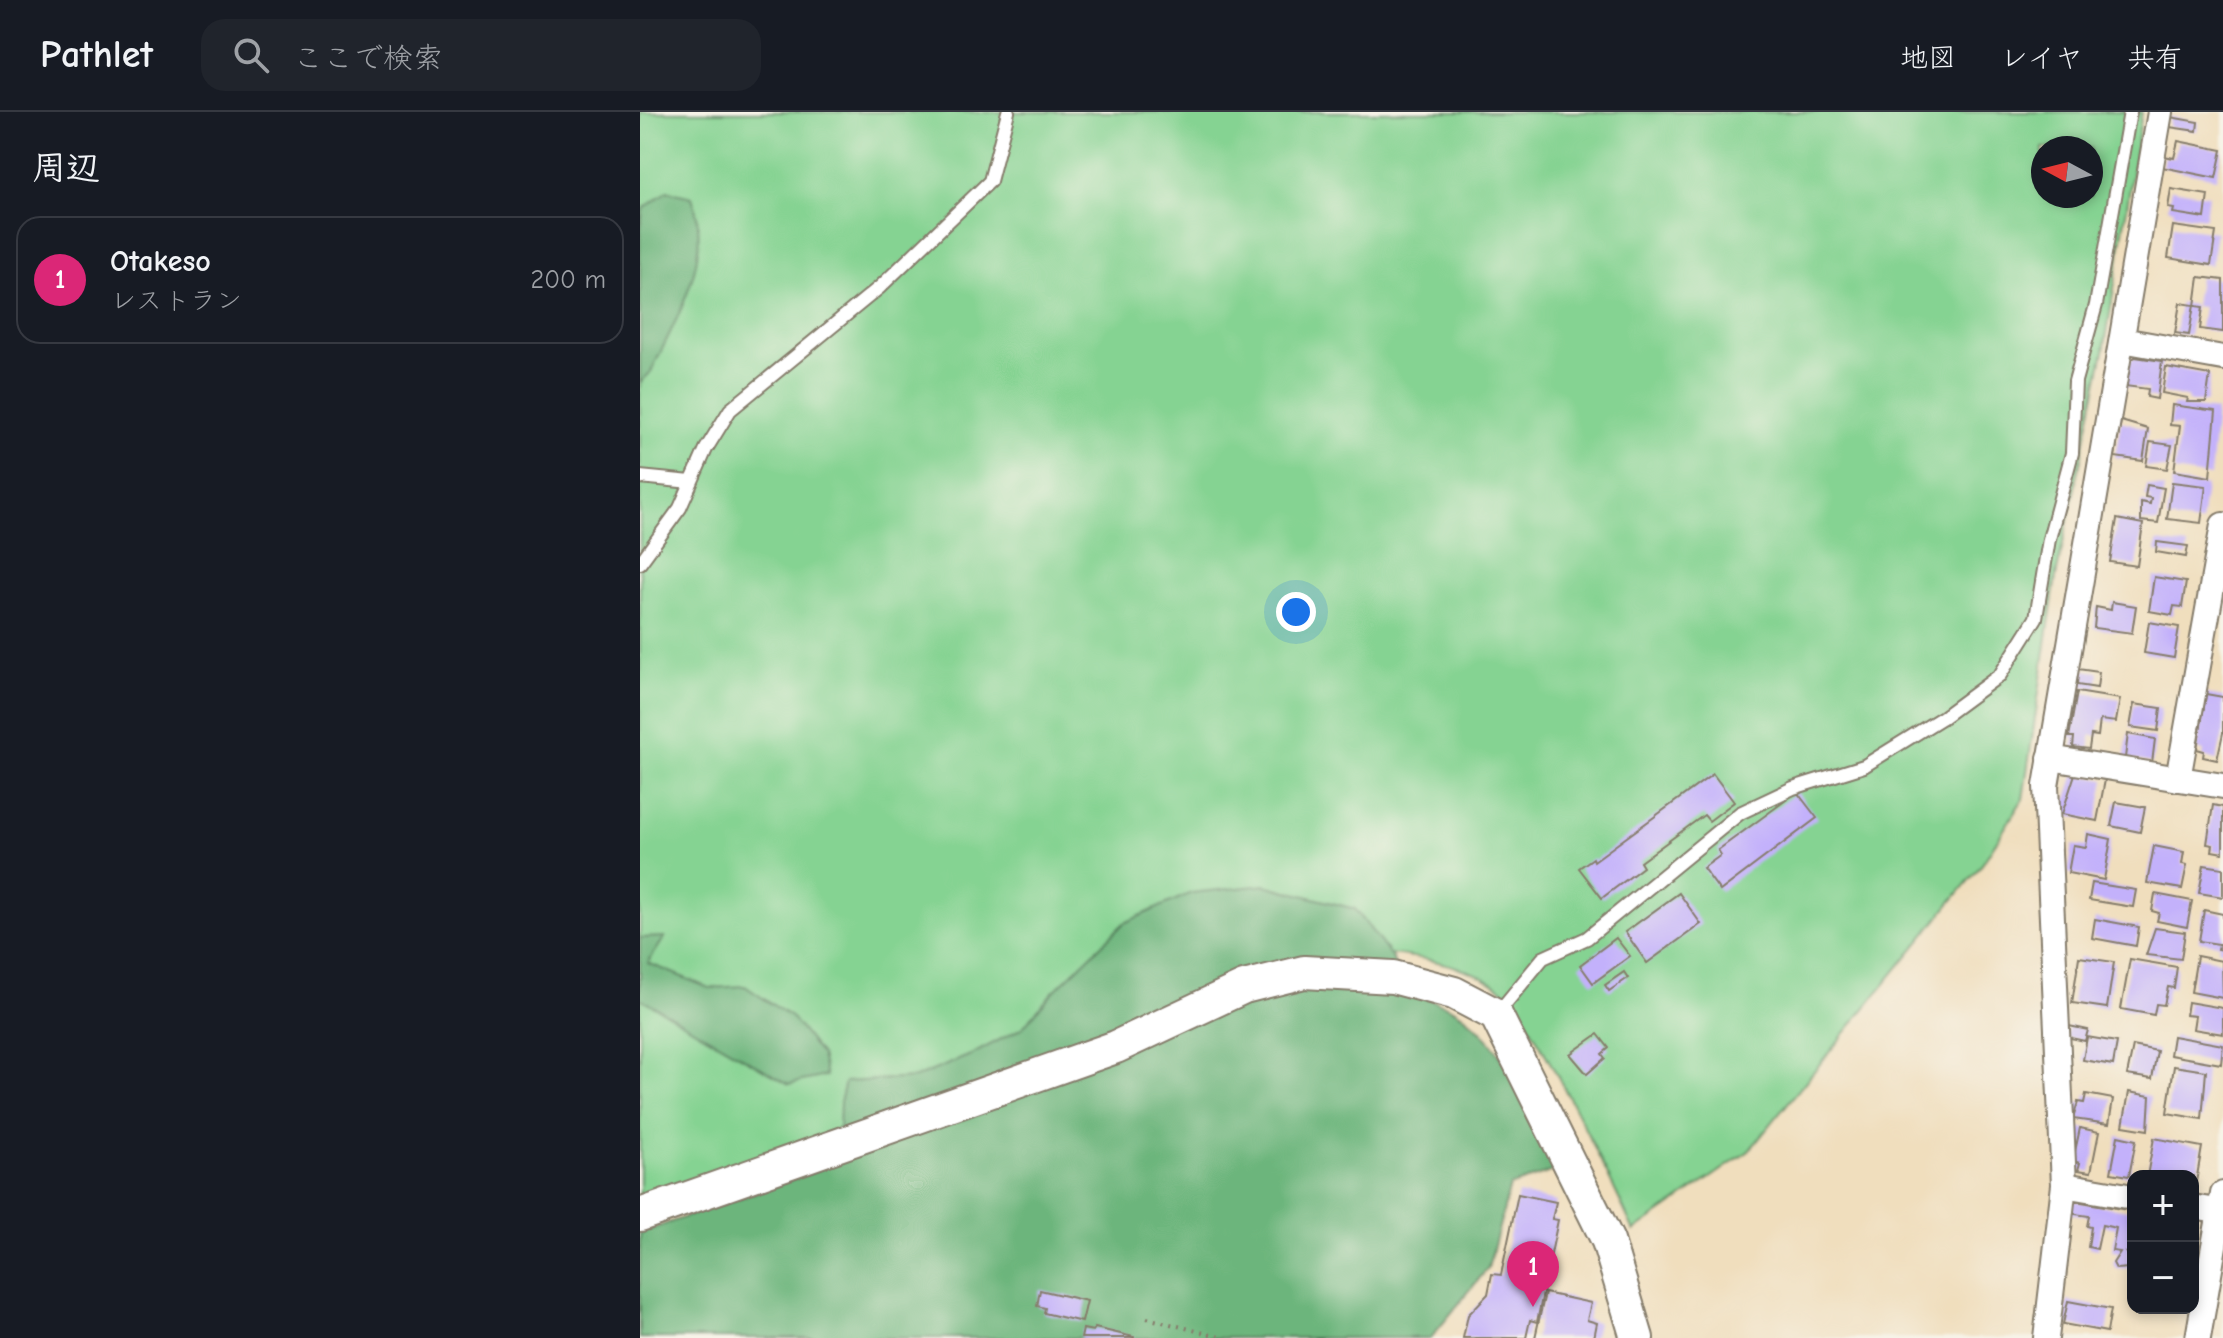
<!DOCTYPE html>
<html lang="ja">
<head>
<meta charset="utf-8">
<style>
  body { margin:0; font-family:"Comic Neue","Klee One",sans-serif; background:#20242c; color:#f1f3f6 }
  .controls { position:absolute; right:24px; bottom:24px; display:grid; overflow:hidden; border-radius:16px; box-shadow:0 4px 12px #0003 }
  .controls button { width:72px; height:72px; display:grid; place-items:center; padding:0; border:0; border-bottom:2px solid #363941; background:#171b24; color:#f1f3f6; font:40px sans-serif }
  .compass { position:absolute; left:1391px; top:24px; width:72px; height:72px; border-radius:50%; background:#171b24; box-shadow:0 4px 12px #0003; rotate:277deg }
  .you { position:absolute; left:656px; top:500px; width:28px; height:28px; margin:-20px; border:6px solid #fff; border-radius:50%; background:#1a73e8; box-shadow:0 0 0 12px #1a73e833 }
  .badge { display:grid; place-items:center; width:52px; height:52px; border-radius:50%; background:#db2777; color:#fff; font-size:26px; font-weight:700 }
  .pin { position:absolute; translate:-50% -66px; filter:drop-shadow(0 2px 4px #0008) }
  .pin::after { content:''; position:absolute; top:42px; width:28px; height:24px; background:inherit; clip-path:polygon(0 0,100% 0,50% 100%) }
  .list { margin:0; padding:0; list-style:none }
  h2 { display:flex; justify-content:space-between; align-items:center; height:104px; margin:0; padding:0 32px; font-size:34px }
  h2 small { font-size:26px; font-weight:400; color:#9ea1a6 }
  .list li { display:grid; grid-template-columns:52px 1fr auto; gap:24px; align-items:center; box-sizing:border-box; height:128px; margin:0 16px 16px; padding:0 16px; border:2px solid #363941; border-radius:24px }
  .list b { display:block; font-size:30px; white-space:nowrap }
  .list p { margin:0; font-size:26px; white-space:nowrap; color:#9ea1a6 }
  .list em { font-size:26px; font-style:normal; color:#9ea1a6 }
  .icon { flex:none; width:44px; height:44px; fill:none; stroke:currentColor; stroke-width:2; stroke-linecap:round; stroke-linejoin:round }
  .map { position:relative; flex:none; width:1583px; height:1226px; overflow:hidden }
  header { display:flex; align-items:center; gap:48px; box-sizing:border-box; height:112px; padding:0 40px; background:#171b24; border-bottom:2px solid #363941 }
  header strong { font-size:38px }
  nav { display:flex; gap:44px; margin-inline-start:auto; font-size:28px }
  .search { width:560px; height:72px; background:#20242c; display:flex; align-items:center; gap:20px; box-sizing:border-box; padding:0 28px; border-radius:24px; color:#9ea1a6; font-size:30px }
  main { display:flex }
  aside { flex:1; background:#171b24 }
  .map>svg:first-child { display:block }
  .green { fill:#85d392; stroke:#507857; stroke-width:2; fill-rule:evenodd }
  .forest { fill:#6cb57c; stroke:#44684c; stroke-width:2 }
  .building { fill:#c3b1fb }
  .lines { fill:none; stroke-linecap:round; stroke-linejoin:round }
  .service-casing { stroke:#867d6c; stroke-width:16 }
  .minor-casing { stroke:#867d6c; stroke-width:28 }
  .tertiary-casing { stroke:#867d6c; stroke-width:36 }
  .path { stroke:#867d6c; stroke-width:4; stroke-dasharray:2 6; stroke-linecap:butt }
  .service { stroke:#fff; stroke-width:12 }
  .minor { stroke:#fff; stroke-width:24 }
  .tertiary { stroke:#fff; stroke-width:32 }
</style>
</head>
<body>
<header>
<strong>Pathlet</strong>
<div class="search"><svg class="icon" aria-label="search" viewBox="0 0 24 24"><circle cx="10" cy="10" r="6"/><path d="M15 15l6 6"/></svg>ここで検索</div>
<nav><a>地図</a><a>レイヤ</a><a>共有</a></nav>
</header>
<main>
<aside>
<h2>周辺<small></small></h2>
<ul class="list">
<li><span class="badge">1</span><div><b>Otakeso</b><p>レストラン</p></div><em>200 m</em></li>
</ul>
</aside>
<div class="map">
<svg width="1583" height="1226" viewBox="0 0 1583 1226">
  <rect width="100%" height="100%" fill="#f7f3e8"/>
  <filter id="ink" filterUnits="userSpaceOnUse"><feTurbulence type="fractalNoise" baseFrequency=".0125" numOctaves="2"/><feDisplacementMap in="SourceGraphic" scale="16" xChannelSelector="R" yChannelSelector="G"/><feConvolveMatrix kernelMatrix="1 2 1 2 8 2 1 2 1" color-interpolation-filters="sRGB"/></filter>
  <filter id="wash" filterUnits="userSpaceOnUse"><feTurbulence type="fractalNoise" baseFrequency=".006" numOctaves="4" result="noise"/><feDisplacementMap in="SourceGraphic" scale="32" xChannelSelector="R" yChannelSelector="G"/><feGaussianBlur stdDeviation="1.8" result="paint"/><feColorMatrix in="noise" values="0 0 0 0 0 0 0 0 0 0 0 0 0 0 0 0 0 1.4 0 .05"/><feComposite in="paint" operator="in"/></filter>
  <g filter="url(#wash)">
    <rect width="100%" height="100%" fill="#f0debd"/>
    <path class="green" d="M0,0H1502L1464,239L1416,465L1383,687L1343,751L1109,1039L994,1119C964,1054 934,991 898,929C883,904 880,889 855,872C817,847 752,842 708,837L0,1087ZM1403,36H1451V84H1403Z"/>
    <g class="forest">
      <path d="M27,79L52,85C74,148 37,204 11,260L0,271V124L3,97Z"/>
      <path d="M625,773L715,797L753,847L761,879C777,884 794,888 809,895C860,918 896,1008 922,1056L870,1074L848,1156L791,1226H0V1121L175,1059L198,1046L200,990L205,970L275,966L333,942L382,916L413,880L484,811L551,781Z"/>
      <polygon points="25,825 8,851 69,876 105,874 152,906 181,943 186,964 149,972 0,886 0,826"/>
    </g>
    <g id="blocks">
      <g class="building">
        <polygon points="1530,5 1558,10 1557,19 1529,15"/>
        <polygon points="1538,29 1582,38 1576,66 1522,55 1524,44 1534,46"/>
        <polygon points="1531,77 1568,83 1565,106 1533,101 1534,97 1528,96"/>
        <polygon points="1533,114 1576,120 1571,153 1528,146"/>
        <polygon points="1559,165 1583,168 1583,220 1560,217 1563,195 1555,194"/>
        <polygon points="1540,191 1554,193 1549,223 1535,221"/>
        <polygon points="1495,245 1522,249 1517,287 1507,285 1508,277 1485,274 1489,250"/>
        <polygon points="1526,255 1570,263 1566,290 1547,290 1548,286 1522,281"/>
        <polygon points="1532,293 1576,299 1570,365 1534,359 1540,314 1530,313"/>
        <polygon points="1481,309 1508,317 1503,349 1475,345"/>
        <polygon points="1510,330 1532,333 1527,357 1506,354"/>
        <polygon points="1532,370 1566,374 1561,411 1527,407"/>
        <polygon points="1507,373 1524,376 1518,411 1501,409 1501,390 1510,392 1511,386 1505,385"/>
        <polygon points="1477,407 1503,412 1497,454 1470,450"/>
        <polygon points="1517,430 1548,434 1546,445 1516,440"/>
        <polygon points="1514,465 1546,470 1542,495 1534,494 1532,503 1509,499"/>
        <polygon points="1472,490 1496,494 1492,521 1454,516 1456,495 1471,498"/>
        <polygon points="1509,510 1539,515 1534,546 1504,541"/>
        <polygon points="1438,557 1459,560 1457,576 1437,573"/>
        <polygon points="1437,580 1480,587 1476,610 1460,608 1458,624 1451,623 1449,637 1433,635 1434,625 1429,625"/>
        <polygon points="1566,582 1583,585 1583,621 1577,648 1563,645 1564,639 1557,637"/>
        <polygon points="1494,592 1521,596 1518,619 1490,615"/>
        <polygon points="1488,622 1515,627 1512,651 1485,646"/>
        <polygon points="1073,662 1094,690 1069,709 1064,703 1000,750 1003,755 962,786 939,756 953,746 954,749"/>
        <polygon points="1435,662 1465,668 1457,709 1422,702"/>
        <polygon points="1157,680 1177,706 1080,779 1063,756 1081,743 1078,738"/>
        <polygon points="1476,690 1505,695 1500,720 1471,714"/>
        <polygon points="1573,693 1583,695 1583,741 1572,739 1573,733 1567,732"/>
        <polygon points="1448,722 1471,727 1464,768 1428,761 1433,733 1446,735"/>
        <polygon points="1514,734 1544,740 1542,752 1547,753 1542,777 1507,771"/>
        <polygon points="1564,753 1583,756 1583,785 1559,781"/>
        <polygon points="1452,771 1496,778 1493,795 1449,788"/>
        <polygon points="1039,781 1061,812 1007,851 985,820"/>
        <polygon points="1515,782 1552,789 1547,815 1517,809 1519,801 1512,799"/>
        <polygon points="1564,798 1583,802 1583,838 1578,837 1579,832 1559,829"/>
        <polygon points="1455,807 1499,815 1496,834 1452,826"/>
        <polygon points="1515,816 1545,820 1541,847 1506,843"/>
        <polygon points="976,826 990,844 953,871 940,853"/>
        <polygon points="1557,844 1582,849 1583,886 1551,880"/>
        <polygon points="1439,845 1474,850 1467,896 1432,891"/>
        <polygon points="1490,847 1537,855 1534,876 1528,875 1524,893 1516,892 1514,903 1481,897"/>
        <polygon points="984,860 988,866 969,879 965,873"/>
        <polygon points="1548,890 1583,896 1583,922 1553,917 1555,904 1546,903"/>
        <polygon points="1429,914 1448,918 1445,929 1426,925"/>
        <polygon points="958,922 969,936 962,942 965,946 947,962 930,942"/>
        <polygon points="1533,924 1583,933 1581,952 1530,943"/>
        <polygon points="1447,925 1477,930 1473,953 1443,948"/>
        <polygon points="1493,934 1517,939 1512,967 1487,963"/>
        <polygon points="1534,954 1566,959 1562,1007 1527,1001"/>
        <polygon points="1489,980 1510,984 1508,1018 1483,1014"/>
        <polygon points="1446,982 1473,987 1469,1012 1433,1007 1438,990 1444,991"/>
        <polygon points="1440,1016 1459,1020 1451,1060 1438,1058 1440,1051 1433,1049"/>
        <polygon points="1478,1024 1496,1028 1489,1064 1471,1061"/>
        <polygon points="1514,1026 1562,1035 1555,1076 1553,1064 1507,1064"/>
        <polygon points="878,1082 916,1090 912,1107 918,1108 897,1210 890,1208 886,1226 823,1226 828,1203 848,1182 852,1162 861,1163"/>
        <polygon points="1430,1088 1493,1099 1493,1129 1491,1142 1486,1141 1491,1147 1489,1156 1476,1157 1473,1151 1480,1140 1472,1139 1476,1116 1462,1113 1457,1137 1448,1135 1451,1115 1447,1114 1449,1104 1428,1101"/>
        <polygon points="400,1178 447,1189 442,1210 404,1201 405,1196 397,1194"/>
        <polygon points="905,1181 951,1191 947,1208 957,1211 954,1226 895,1226"/>
        <polygon points="1428,1189 1471,1197 1467,1220 1423,1212"/>
        <polygon points="455,1216 494,1225 494,1226 441,1226 443,1217 453,1219"/>
      </g>
    </g>
  </g>
  <g filter="url(#ink)">
    <use href="#blocks" fill-opacity="0" stroke="#867d6c" stroke-width="2"/>
    <g class="lines">
      <g class="service-casing">
        <g id="service">
          <polyline points="0,365 51,370"/>
          <polyline points="0,451 40,396 66,337 90,298 240,175 350,69 368,0"/>
          <polyline points="856,903 903,846 947,826 1100,701 1153,676 1224,654 1303,605 1360,563 1396,506 1409,427 1432,341 1435,269 1456,193 1490,0"/>
        </g>
      </g>
      <g class="minor-casing">
        <g id="minor">
          <polyline points="1482,228 1583,246"/>
          <polyline points="1410,646 1583,674"/>
          <polyline points="1538,667 1583,413"/>
          <polyline points="1424,1073 1493,1085"/>
          <polyline points="1553,1095 1583,1100"/>
          <polyline points="1406,1226 1424,1073 1406,674 1520,0"/>
          <polyline points="1558,1226 1583,1082"/>
        </g>
      </g>
      <g class="tertiary-casing">
        <polyline id="tertiary" points="0,1103 476,935 604,875 664,860 753,865 814,881 856,903 968,1129 997,1226"/>
      </g>
      <polyline class="path" points="507,1206 584,1226"/>
      <use href="#service" class="service"/>
      <use href="#minor" class="minor"/>
      <use href="#tertiary" class="tertiary"/>
    </g>
  </g>
</svg>
<div class="controls">
<button>+</button>
<button>−</button>
</div>
<svg class="compass" viewBox="-18 -18 36 36"><path d="M0-13l5 13h-10z" fill="#e53935"/><path d="M0 13l5-13h-10z" fill="#9ea1a6"/></svg>
<div class="you"></div>
<div class="pin badge" style="left:893px;top:1195px">1</div>
</div>
</main>
</body>
</html>
